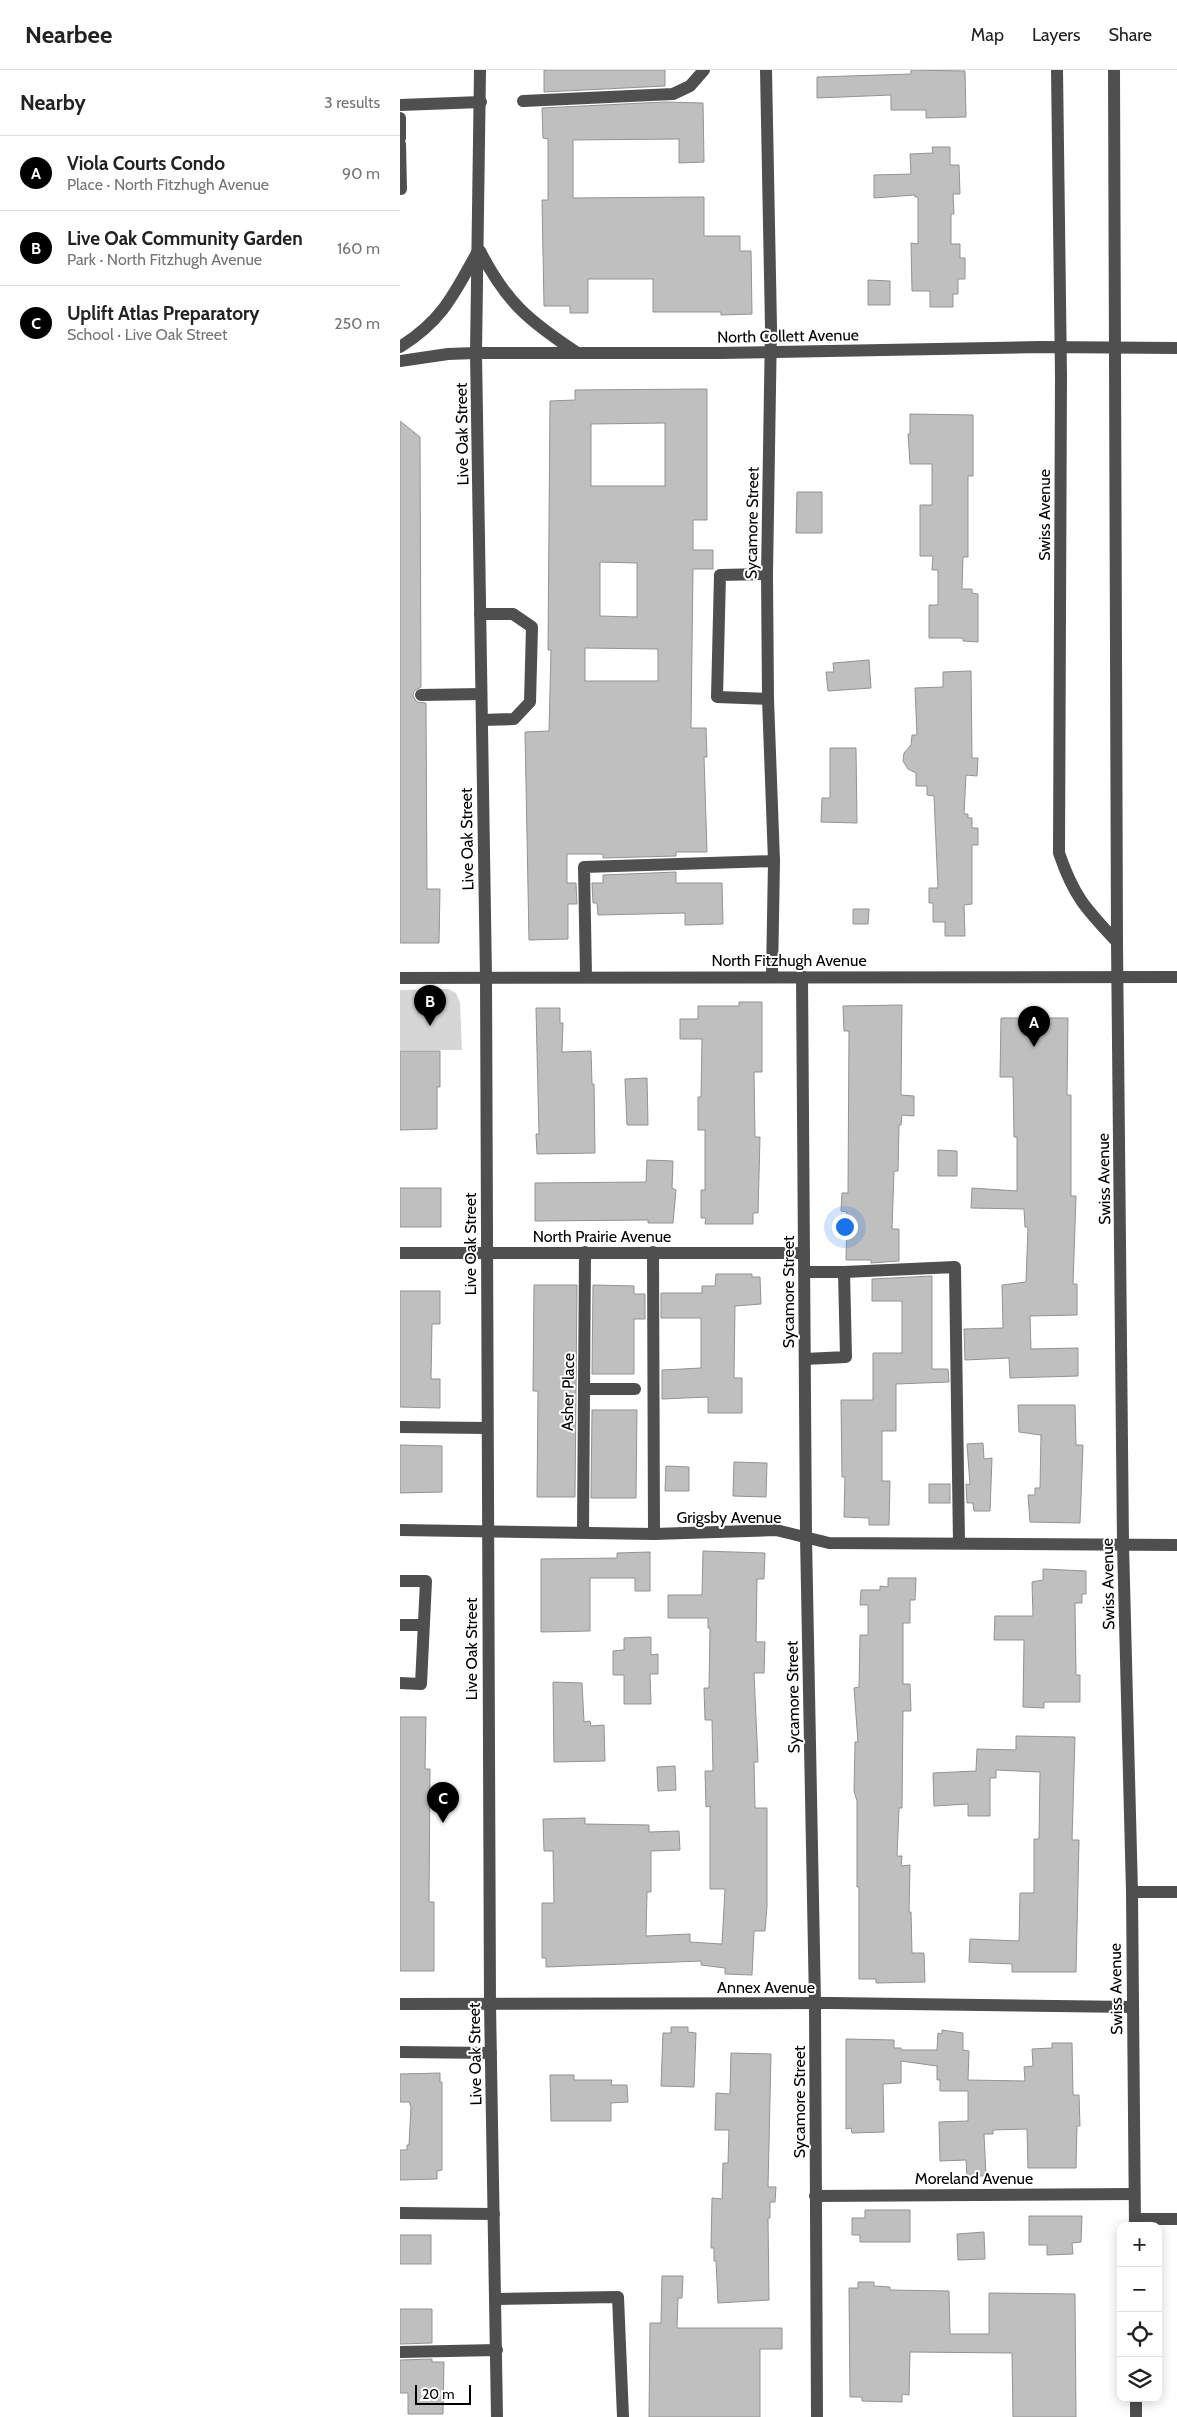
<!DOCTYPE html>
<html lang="en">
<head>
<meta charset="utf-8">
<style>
  body { margin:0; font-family:Cabin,sans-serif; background:#f6f6f6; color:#222 }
  .controls { position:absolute; right:15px; bottom:15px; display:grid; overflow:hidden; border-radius:10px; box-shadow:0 2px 12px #0003 }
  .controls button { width:45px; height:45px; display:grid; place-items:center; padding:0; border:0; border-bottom:1px solid #e0e0e0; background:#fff; color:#222; font:25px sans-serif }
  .scale { position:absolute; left:15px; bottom:12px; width:56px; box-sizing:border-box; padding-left:5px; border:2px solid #000; border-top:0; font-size:14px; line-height:18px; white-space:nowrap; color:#000; -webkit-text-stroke:4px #fff; paint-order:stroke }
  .you { position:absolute; left:444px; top:1156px; width:18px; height:18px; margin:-12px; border:4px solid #fff; border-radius:50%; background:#1a73e8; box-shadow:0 0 0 8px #1a73e833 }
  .badge { display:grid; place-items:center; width:32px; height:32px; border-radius:50%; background:#000; color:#fff; font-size:16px; font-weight:700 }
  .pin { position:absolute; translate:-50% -41px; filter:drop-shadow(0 1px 2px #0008) }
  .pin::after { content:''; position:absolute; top:26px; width:18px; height:15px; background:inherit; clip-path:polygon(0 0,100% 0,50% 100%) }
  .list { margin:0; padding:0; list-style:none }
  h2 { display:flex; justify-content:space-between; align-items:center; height:65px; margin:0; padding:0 20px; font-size:21px }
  h2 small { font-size:16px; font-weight:400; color:#767676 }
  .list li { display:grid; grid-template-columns:32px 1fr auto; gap:15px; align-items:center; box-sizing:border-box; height:75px; padding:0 20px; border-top:1px solid #e0e0e0 }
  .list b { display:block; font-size:19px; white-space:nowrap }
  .list p { margin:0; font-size:16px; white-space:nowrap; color:#767676 }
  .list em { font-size:16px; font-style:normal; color:#767676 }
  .icon { flex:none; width:28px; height:28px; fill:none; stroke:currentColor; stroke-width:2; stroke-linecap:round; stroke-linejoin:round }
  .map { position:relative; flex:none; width:777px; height:2347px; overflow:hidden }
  header { display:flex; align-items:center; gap:30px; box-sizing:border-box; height:70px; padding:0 25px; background:#fff; border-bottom:1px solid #e0e0e0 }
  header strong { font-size:24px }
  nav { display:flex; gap:28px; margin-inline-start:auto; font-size:18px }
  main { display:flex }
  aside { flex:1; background:#fff }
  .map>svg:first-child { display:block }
  .green { fill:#d6d6d6 }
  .building { fill:#bfbfbf; stroke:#939393; fill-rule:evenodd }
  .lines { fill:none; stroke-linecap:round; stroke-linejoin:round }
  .minor { stroke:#4f4f4f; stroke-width:12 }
  .labels { text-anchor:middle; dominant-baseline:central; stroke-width:4; stroke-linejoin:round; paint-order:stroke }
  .street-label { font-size:16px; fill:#000; stroke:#fff }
</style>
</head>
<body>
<header>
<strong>Nearbee</strong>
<nav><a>Map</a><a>Layers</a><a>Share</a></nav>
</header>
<main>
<aside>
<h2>Nearby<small>3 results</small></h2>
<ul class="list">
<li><span class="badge">A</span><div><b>Viola Courts Condo</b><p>Place · North Fitzhugh Avenue</p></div><em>90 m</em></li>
<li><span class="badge">B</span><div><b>Live Oak Community Garden</b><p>Park · North Fitzhugh Avenue</p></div><em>160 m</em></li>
<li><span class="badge">C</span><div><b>Uplift Atlas Preparatory</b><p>School · Live Oak Street</p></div><em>250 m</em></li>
</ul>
</aside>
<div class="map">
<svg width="777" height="2347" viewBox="0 0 777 2347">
  <rect width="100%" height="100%" fill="#fff"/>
  <polygon class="green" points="48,919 56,923 60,933 62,980 0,980 0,920"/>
  <g class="building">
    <polygon points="144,0 265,0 265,16 144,22"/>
    <polygon points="511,0 565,1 566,47 526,48 526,40 491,40 491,25 417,28 417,7 511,4"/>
    <polygon points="265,32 303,33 304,92 279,93 279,69 173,70 173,128 304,127 304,166 340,166 340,181 351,181 352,244 321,245 321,242 253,242 253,209 188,209 188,243 170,243 170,236 144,236 142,130 148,130 148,69 143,68 142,38"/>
    <polygon points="532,77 550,77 550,95 559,95 560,124 553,124 554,144 551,144 551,174 560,174 560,188 565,188 565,209 558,209 558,224 553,224 553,237 530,237 530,221 512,221 511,173 518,174 518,127 515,127 515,125 474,128 474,105 511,104 510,84 533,83"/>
    <polygon points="468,210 490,211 490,235 468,235"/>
    <path d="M307,319V450H293V480H313V499H293L291,658H306L307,687H304L307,782H276V786L203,788V784H167V813H176L177,834H168V869L129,870L125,662L149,661L151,580H148L150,331L175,330V320ZM265,353V416H191V354ZM200,492L237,493V547L200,546ZM185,578L258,579V611H185Z"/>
    <polygon points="510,344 573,345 573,406 568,406 568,487 563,487 562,519 572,519 572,523 578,524 578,572 563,571 563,568 529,568 529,535 538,535 538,500 532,500 533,486 520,486 520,435 532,435 532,394 510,394 508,364 510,364"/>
    <polygon points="0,351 20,367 21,617 14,621 13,626 17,632 26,633 27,819 40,819 39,873 0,873"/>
    <polygon points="397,422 422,422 422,463 396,463"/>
    <polygon points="469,590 471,618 428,621 426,602 434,602 433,593"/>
    <polygon points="571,601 572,688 578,688 577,706 566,705 564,744 568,744 568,748 572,748 572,758 578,758 578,775 572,775 572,834 564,835 565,866 545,866 545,852 533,852 533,833 529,833 529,818 538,818 534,726 527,725 527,716 516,716 516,703 508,699 503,691 504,683 511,675 512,665 517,665 515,618 543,617 543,602"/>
    <polygon points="430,678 456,678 457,753 421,752 422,728 430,728"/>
    <polygon points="276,802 276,813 322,813 323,854 285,855 285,843 198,845 197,833 193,833 192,813 203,813 203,805"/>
    <polygon points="453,839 469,839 468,854 453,854"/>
    <polygon points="339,932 362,932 362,1002 354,1002 355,1067 360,1067 358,1143 353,1143 353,1154 305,1154 306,1148 301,1148 301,1120 305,1120 305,1060 298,1060 298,1027 301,1027 302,969 280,969 280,949 298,949 298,936 339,936"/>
    <polygon points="502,935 501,1025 514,1026 514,1046 502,1045 501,1055 499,1055 498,1101 494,1101 492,1159 499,1159 499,1191 471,1193 471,1190 446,1190 447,1142 441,1141 442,1123 448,1123 449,961 444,961 443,936"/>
    <polygon points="136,938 160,938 160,953 163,953 162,982 191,981 192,1014 194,1014 195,1083 137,1084 136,1064 139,1064"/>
    <polygon points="601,948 668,948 667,1025 671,1025 671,1126 676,1126 673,1214 677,1214 677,1245 630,1246 631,1279 678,1278 678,1306 610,1308 609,1288 565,1290 564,1259 603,1258 602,1215 626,1212 628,1157 625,1157 624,1139 571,1138 572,1118 617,1121 617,1067 614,1067 613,1007 600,1007"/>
    <polygon points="0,981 40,981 40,1017 37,1017 37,1059 0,1060"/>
    <polygon points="247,1008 248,1055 227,1055 225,1009"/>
    <polygon points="538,1080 557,1081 557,1106 538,1106"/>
    <polygon points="247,1090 273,1091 272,1118 276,1120 273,1153 248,1153 248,1150 135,1151 135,1113 246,1112"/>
    <rect x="0" y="1118" width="41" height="39"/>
    <polygon points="316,1204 352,1204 352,1207 360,1207 361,1234 335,1236 334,1305 334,1308 342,1308 342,1343 308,1343 308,1327 262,1329 262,1300 301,1298 301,1248 261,1248 261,1223 302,1223 302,1216 315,1216"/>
    <polygon points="532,1206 532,1299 548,1299 549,1312 496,1314 496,1361 482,1361 482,1411 490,1411 489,1455 469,1455 469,1448 444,1447 445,1407 442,1407 441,1330 473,1330 473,1283 502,1283 502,1231 472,1231 472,1209"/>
    <polygon points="134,1215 177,1215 175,1427 137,1427 138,1321 133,1321"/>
    <polygon points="193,1215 234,1216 234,1224 245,1224 245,1249 234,1249 234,1304 192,1304"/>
    <polygon points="0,1221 40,1221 40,1254 32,1254 31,1309 40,1309 40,1338 0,1337"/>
    <polygon points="618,1335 675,1335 676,1375 683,1375 680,1453 630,1452 628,1425 635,1425 635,1418 640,1418 641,1365 619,1362"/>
    <polygon points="192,1340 237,1340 236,1428 191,1428"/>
    <polygon points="583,1373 584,1389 592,1388 590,1441 574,1441 573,1433 567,1433 566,1414 570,1415 567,1374"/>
    <polygon points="0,1375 42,1376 42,1422 0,1423"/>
    <polygon points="334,1392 367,1393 366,1427 333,1426"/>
    <polygon points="266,1396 289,1397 289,1421 265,1421"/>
    <rect x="529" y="1414" width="21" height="19"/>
    <polygon points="303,1481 365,1483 364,1509 357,1509 356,1572 365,1572 364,1603 354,1603 358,1692 354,1692 355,1738 367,1738 367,1836 365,1861 354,1861 352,1905 325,1904 325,1898 301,1895 301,1891 146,1897 146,1888 142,1888 142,1833 154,1833 153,1781 144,1781 143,1749 185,1748 185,1754 249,1755 249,1762 279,1761 280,1780 251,1781 251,1822 247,1822 246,1866 290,1864 290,1872 322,1874 325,1819 310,1819 310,1736 306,1737 305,1701 313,1701 312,1650 305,1650 304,1618 309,1618 310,1558 308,1558 308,1548 268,1548 268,1525 302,1525"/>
    <polygon points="250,1482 250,1521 235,1521 235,1508 190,1508 190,1561 141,1562 141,1489 217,1488 217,1483"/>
    <polygon points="643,1499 686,1501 686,1524 682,1524 682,1533 675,1533 676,1605 680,1605 680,1632 644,1632 644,1638 623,1637 624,1570 594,1570 595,1546 633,1546 632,1512 643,1510"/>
    <polygon points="488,1508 516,1508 515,1530 510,1530 510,1553 503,1553 503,1614 510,1614 511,1641 503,1641 502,1738 499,1738 497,1786 502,1786 501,1796 510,1795 509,1842 511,1842 512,1883 524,1883 525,1912 476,1913 476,1909 459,1909 459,1817 457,1817 457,1731 454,1721 455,1672 458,1672 454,1618 459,1617 460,1565 468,1565 468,1535 460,1535 461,1520 480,1520 480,1516 488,1517"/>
    <polygon points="251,1567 251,1585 258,1584 258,1604 250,1604 251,1634 224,1634 224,1605 213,1605 213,1581 224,1580 224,1568"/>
    <polygon points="153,1612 182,1613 184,1652 190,1651 191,1656 204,1655 205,1691 154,1692"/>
    <polygon points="0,1647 26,1647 25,1699 30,1699 29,1832 34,1832 34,1901 0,1901"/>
    <polygon points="616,1666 675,1667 672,1770 679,1770 676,1902 612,1902 612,1894 569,1892 570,1869 619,1871 620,1823 634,1823 634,1769 639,1769 640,1702 596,1700 596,1708 590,1708 590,1746 568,1746 568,1734 534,1736 533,1703 576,1701 577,1679 616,1680"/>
    <polygon points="275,1696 276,1720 258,1721 257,1697"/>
    <polygon points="271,1957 288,1957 288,1962 296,1963 294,2017 261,2016 263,1963 271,1963"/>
    <polygon points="542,1960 563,1963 563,1980 569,1981 568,2010 625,2011 624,1997 633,1996 632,1979 652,1978 652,1973 672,1973 673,2025 679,2025 680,2056 677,2056 676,2098 628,2098 627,2059 593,2060 593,2064 584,2064 586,2106 567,2106 566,2090 540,2091 539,2052 568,2051 568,2021 540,2021 540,2010 537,2010 537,1996 501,1991 501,2013 483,2014 484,2062 452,2063 451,2058 446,2059 446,1969 494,1970 494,1978 501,1978 501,1980 537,1980 538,1963 542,1964"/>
    <polygon points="331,1983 371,1984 368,2117 376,2117 375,2132 370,2132 370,2148 368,2148 369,2230 318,2233 316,2191 314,2191 314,2178 311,2178 312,2128 322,2129 323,2093 328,2093 329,2060 315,2060 316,2023 330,2024"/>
    <polygon points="40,2003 40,2012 42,2012 42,2100 37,2101 37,2109 0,2110 0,2080 7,2080 7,2075 9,2075 11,2037 9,2032 0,2032 0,2004"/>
    <polygon points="150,2005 174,2005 174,2010 212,2010 211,2015 227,2015 228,2032 211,2033 211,2051 151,2051"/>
    <polygon points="465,2140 510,2140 510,2172 460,2172 460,2165 452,2165 452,2148 465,2148"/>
    <polygon points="629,2146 682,2146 681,2172 672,2173 673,2184 647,2185 647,2175 629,2175"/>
    <polygon points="584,2162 585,2189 558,2190 557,2164"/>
    <rect x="0" y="2165" width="31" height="29"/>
    <polygon points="262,2206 283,2206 282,2228 278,2228 277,2258 382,2258 382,2279 360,2279 360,2347 249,2347 250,2253 261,2253"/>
    <polygon points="458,2212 474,2212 474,2216 490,2217 490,2220 549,2221 550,2264 589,2264 589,2223 675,2224 676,2347 613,2347 612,2283 510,2282 509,2325 502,2324 502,2332 462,2331 462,2327 450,2327 449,2218 458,2218"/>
    <polygon points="0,2239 32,2239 32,2273 0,2274"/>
    <polygon points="32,2289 32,2292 44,2292 43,2344 8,2344 8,2323 0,2323 0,2290"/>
  </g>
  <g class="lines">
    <g class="minor">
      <polyline points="80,0 76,283 86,907 90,1934 97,2347"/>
      <polyline points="366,0 371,257 367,504 368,629 374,791 372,906"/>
      <path d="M657,0L661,305L659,783C674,827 686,839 717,872"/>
      <polyline points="714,0 717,872 723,1474 732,1822 735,2156"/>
      <polyline points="123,31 273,24 290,16 304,0"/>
      <polyline points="0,35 81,32"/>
      <polyline points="0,48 0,68"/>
      <polyline points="0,74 1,119"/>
      <path d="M80,181C106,232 129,251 176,282"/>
      <path d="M0,277C43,250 54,224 78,181"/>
      <polyline points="0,291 48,284 76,283 320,283 640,277 777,278"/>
      <polyline points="367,504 320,505 317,627 368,629"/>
      <polyline points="80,544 113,544 132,557 130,632 114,649 82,650"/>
      <polyline points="21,625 81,624"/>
      <polyline points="186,906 184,797 374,791"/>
      <polyline points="402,906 406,1467 415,1933 417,2347"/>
      <polyline points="0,908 777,907"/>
      <polyline points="253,1182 254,1464"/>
      <polyline points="0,1183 404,1183"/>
      <polyline points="405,1202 444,1202 446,1287 405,1289"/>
      <polyline points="444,1202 555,1197 559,1473"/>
      <polyline points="184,1319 235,1319"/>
      <polyline points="0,1357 87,1358"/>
      <polyline points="0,1460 254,1464 376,1460 429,1473 777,1475"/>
      <polyline points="183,1462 185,1182"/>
      <polyline points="0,1511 26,1511 21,1614 0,1613"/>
      <polyline points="0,1555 23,1555"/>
      <polyline points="732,1822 777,1822"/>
      <polyline points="0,1934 431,1933 733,1937"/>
      <polyline points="0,1982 91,1983"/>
      <polyline points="415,2126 734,2124"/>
      <polyline points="0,2143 94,2144"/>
      <polyline points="735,2149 777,2149"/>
      <polyline points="96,2229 218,2227 223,2347"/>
      <polyline points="0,2282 97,2280"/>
      <polyline points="736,2328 736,2347"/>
    </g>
  </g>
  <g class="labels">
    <g class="street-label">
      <text transform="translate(388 266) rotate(-1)">North Collett Avenue</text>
      <text transform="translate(62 364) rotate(-91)">Live Oak Street</text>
      <text transform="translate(644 445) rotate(-90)">Swiss Avenue</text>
      <text transform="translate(352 453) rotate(-89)">Sycamore Street</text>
      <text transform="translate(67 769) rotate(-91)">Live Oak Street</text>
      <text x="389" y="890">North Fitzhugh Avenue</text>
      <text transform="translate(704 1109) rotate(-91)">Swiss Avenue</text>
      <text x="202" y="1166">North Prairie Avenue</text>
      <text transform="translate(70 1174) rotate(-90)">Live Oak Street</text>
      <text transform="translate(388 1222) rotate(-90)">Sycamore Street</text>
      <text transform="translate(168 1322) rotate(-89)">Asher Place</text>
      <text x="329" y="1447">Grigsby Avenue</text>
      <text transform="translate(708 1514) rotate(-91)">Swiss Avenue</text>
      <text transform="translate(71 1579) rotate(-90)">Live Oak Street</text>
      <text transform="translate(393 1627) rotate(-91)">Sycamore Street</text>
      <text x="366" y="1917">Annex Avenue</text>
      <text transform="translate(716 1919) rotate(-91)">Swiss Avenue</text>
      <text transform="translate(75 1984) rotate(-91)">Live Oak Street</text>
      <text transform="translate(399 2032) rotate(-90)">Sycamore Street</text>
      <text x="574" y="2108">Moreland Avenue</text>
    </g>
  </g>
</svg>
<div class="controls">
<button>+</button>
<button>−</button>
<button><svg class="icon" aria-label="locate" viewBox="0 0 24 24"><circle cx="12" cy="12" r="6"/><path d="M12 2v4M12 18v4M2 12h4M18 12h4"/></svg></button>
<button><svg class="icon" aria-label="layers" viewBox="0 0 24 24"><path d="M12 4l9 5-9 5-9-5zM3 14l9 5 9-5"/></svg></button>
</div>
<div class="scale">20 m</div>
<div class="you"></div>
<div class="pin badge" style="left:634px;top:977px">A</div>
<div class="pin badge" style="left:30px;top:956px">B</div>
<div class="pin badge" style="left:43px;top:1753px">C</div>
</div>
</main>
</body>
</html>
